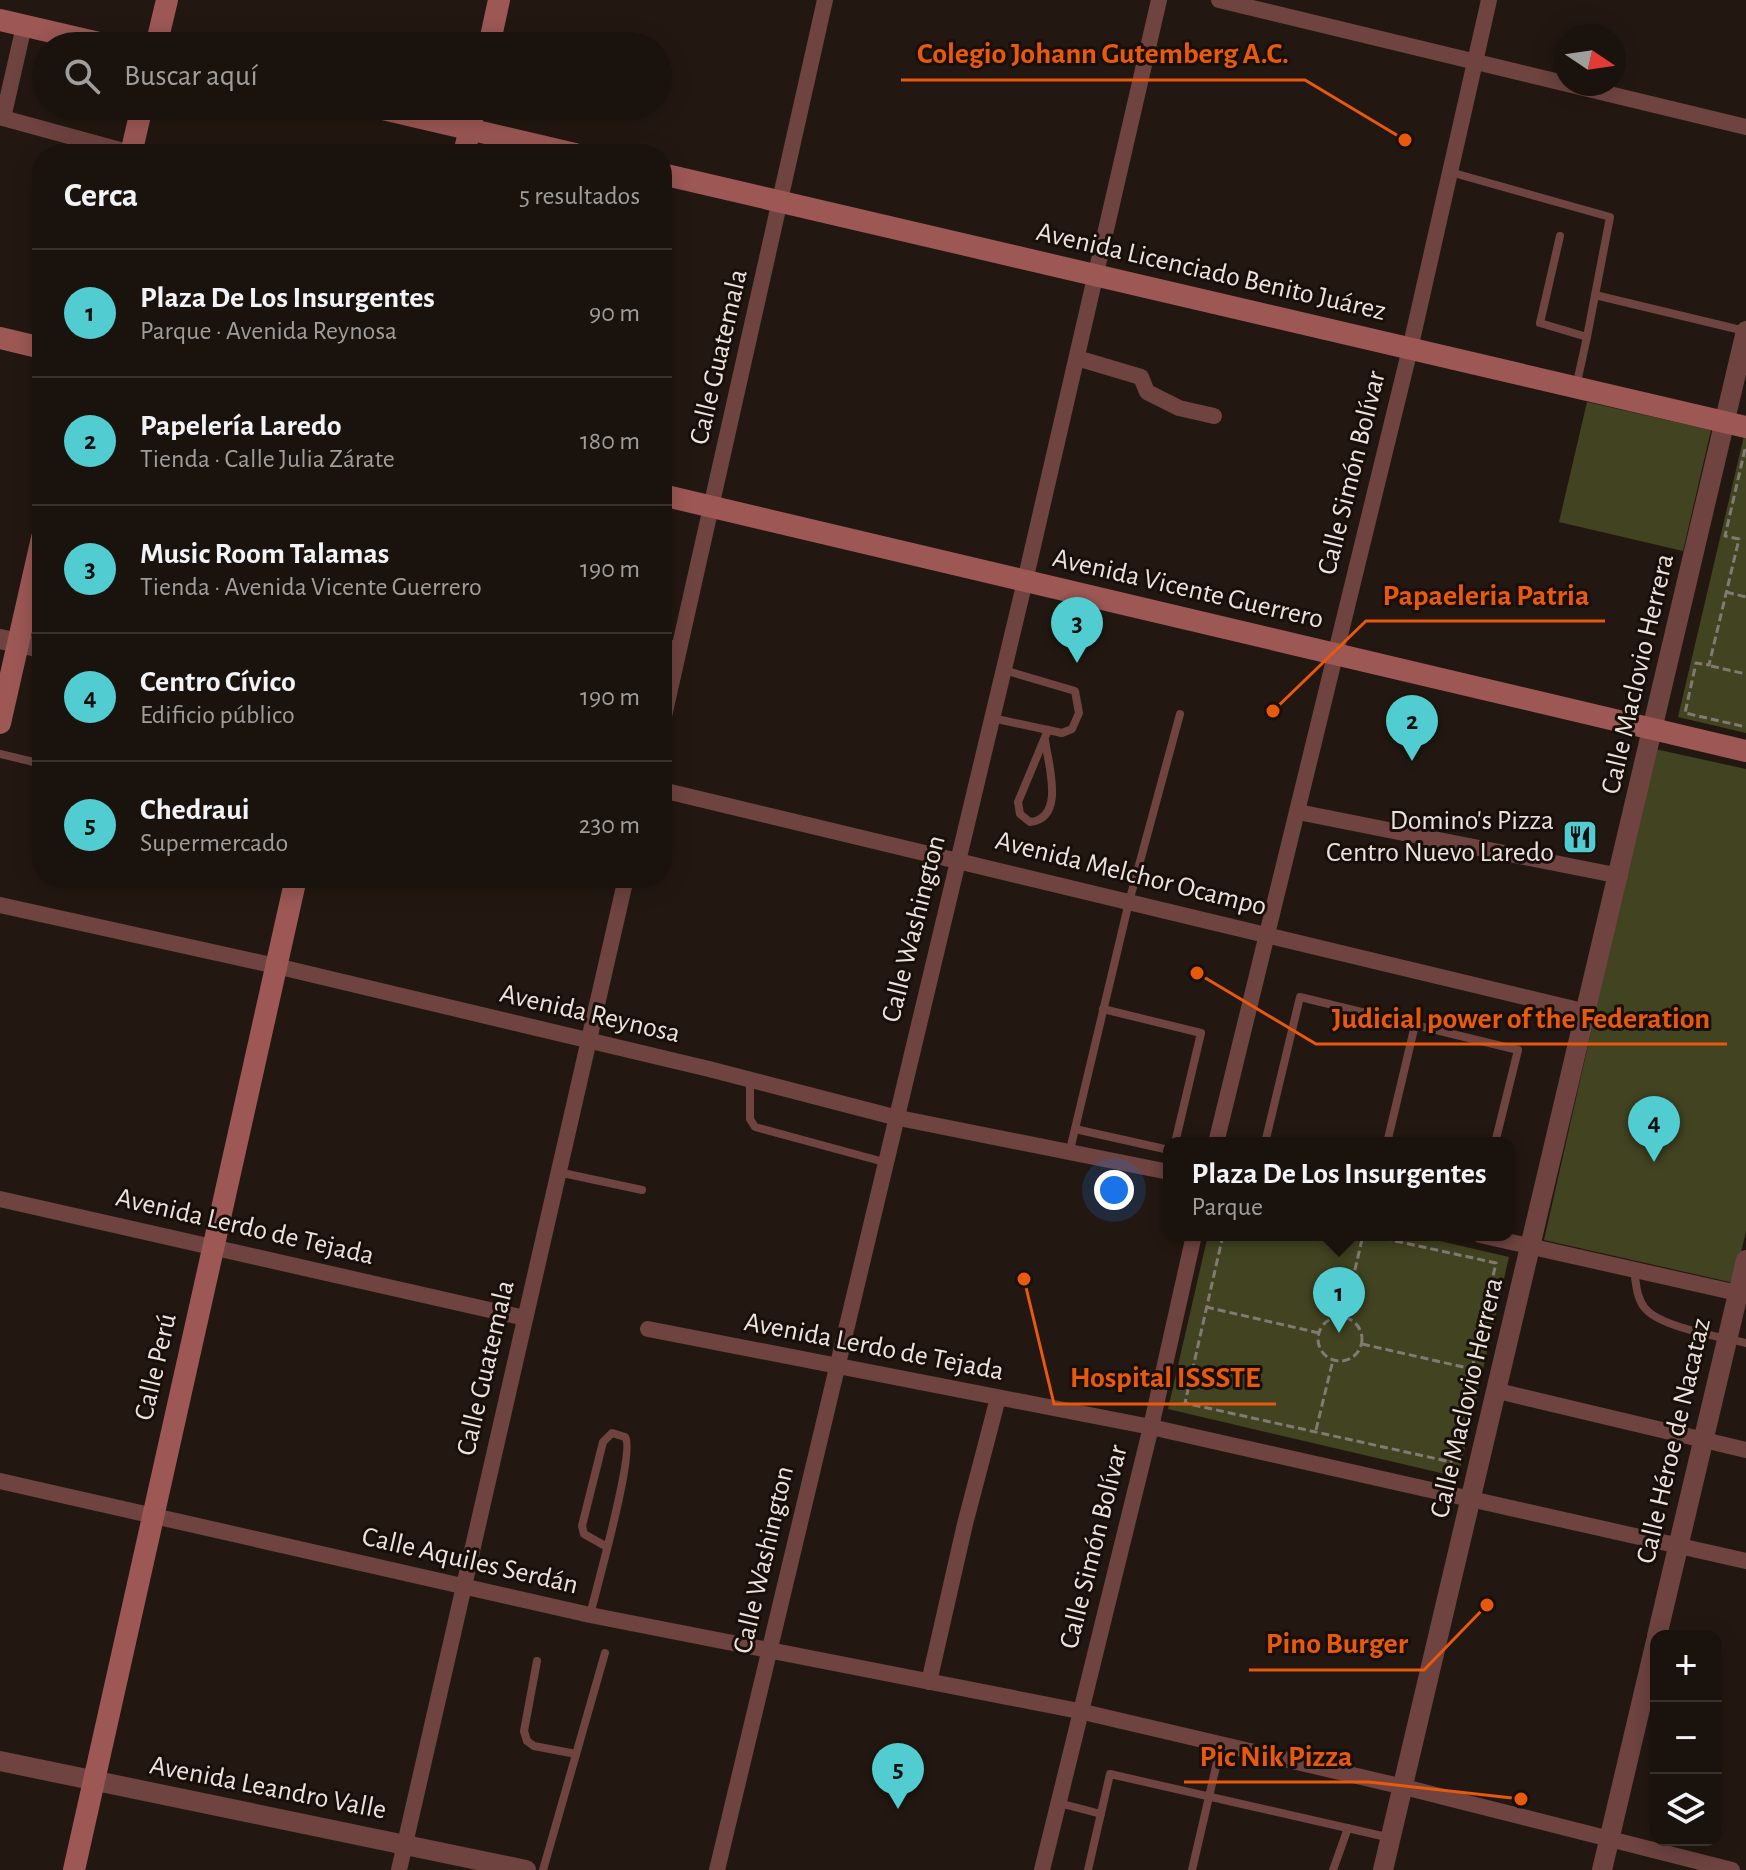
<!DOCTYPE html>
<html lang="es">
<head>
<meta charset="utf-8">
<style>
  body { margin:0; font-family:"Alegreya Sans",sans-serif; background:#27201b; color:#f1f3f6 }
  .controls { position:absolute; right:24px; bottom:24px; display:grid; overflow:hidden; border-radius:16px; box-shadow:0 4px 20px #0003 }
  .controls button { width:72px; height:72px; display:grid; place-items:center; padding:0; border:0; border-bottom:2px solid #38322e; background:#1a120d; color:#f1f3f6; font:40px sans-serif }
  .compass { position:absolute; left:1554px; top:24px; width:72px; height:72px; border-radius:50%; background:#1a120d; box-shadow:0 4px 20px #0003; rotate:103deg }
  .you { position:absolute; left:1114px; top:1190px; width:28px; height:28px; margin:-20px; border:6px solid #fff; border-radius:50%; background:#1a73e8; box-shadow:0 0 0 12px #1a73e833 }
  .badge { display:grid; place-items:center; width:52px; height:52px; border-radius:50%; background:#51ccd1; color:#111; font-size:26px; font-weight:700 }
  .pin { position:absolute; translate:-50% -66px; filter:drop-shadow(0 2px 4px #0008) }
  .pin::after { content:''; position:absolute; top:42px; width:28px; height:24px; background:inherit; clip-path:polygon(0 0,100% 0,50% 100%) }
  .popup { position:absolute; left:1163px; top:1137px; width:352px; height:104px; box-sizing:border-box; display:grid; place-content:center; border-radius:16px; background:#1a120d; filter:drop-shadow(0 2px 6px #0005); font-size:26px; white-space:nowrap; color:#9f9e9d }
  .popup b { font-size:30px; color:#f1f3f6 }
  .popup::after { content:''; position:absolute; left:50%; top:100%; margin-left:-16px; border:16px solid transparent; border-top-color:#1a120d }
  .list { margin:0; padding:0; list-style:none }
  h2 { display:flex; justify-content:space-between; align-items:center; height:104px; margin:0; padding:0 32px; font-size:34px }
  h2 small { font-size:26px; font-weight:400; color:#9f9e9d }
  .list li { display:grid; grid-template-columns:52px 1fr auto; gap:24px; align-items:center; box-sizing:border-box; height:128px; padding:0 32px; border-top:2px solid #38322e }
  .list b { display:block; font-size:30px; white-space:nowrap }
  .list p { margin:0; font-size:26px; white-space:nowrap; color:#9f9e9d }
  .list em { font-size:26px; font-style:normal; color:#9f9e9d }
  .icon { flex:none; width:44px; height:44px; fill:none; stroke:currentColor; stroke-width:2; stroke-linecap:round; stroke-linejoin:round }
  .map { position:relative; flex:none; width:1746px; height:1870px; overflow:hidden }
  .search { position:absolute; background:#1a120d; box-shadow:0 4px 20px #0003; left:32px; top:32px; width:640px; height:88px; display:flex; align-items:center; gap:20px; box-sizing:border-box; padding:0 28px; border-radius:44px; color:#9f9e9d; font-size:30px }
  .panel { position:absolute; background:#1a120d; box-shadow:0 4px 20px #0003; left:32px; top:144px; width:640px; height:744px; border-radius:32px }
  .map>svg:first-child { display:block }
  .green { fill:#424320 }
  .lines { fill:none; stroke-linecap:round; stroke-linejoin:round }
  .path { stroke:#837974; stroke-width:3; stroke-dasharray:8 4; stroke-linecap:butt }
  .service { stroke:#6e4340; stroke-width:8 }
  .minor { stroke:#6e4340; stroke-width:16 }
  .tertiary { stroke:#6e4340; stroke-width:20 }
  .secondary { stroke:#9d5855; stroke-width:22 }
  .labels { text-anchor:middle; dominant-baseline:central; stroke-width:6; stroke-linejoin:round; paint-order:stroke }
  .street-label { font-size:28px; fill:#ece3df; stroke:#190f09 }
  .poi-label { font-size:28px; fill:#ece3df; stroke:#190f09; text-anchor:end }
  .leader { fill:none; stroke:#e8590c; stroke-width:3 }
  .callout-dot { fill:#e8590c; stroke:#190f09; stroke-width:3 }
  .callout-label { font-size:30px; text-anchor:middle; font-weight:bold; fill:#e8590c; stroke:#190f09; stroke-width:6; stroke-linejoin:round; paint-order:stroke }
</style>
</head>
<body>
<div class="map">
<svg width="1746" height="1870" viewBox="0 0 1746 1870">
  <rect width="100%" height="100%" fill="#231811"/>
  <g class="green">
    <polygon points="1587,402 1711,430 1683,551 1559,522"/>
    <polygon points="1744,436 1746,436 1746,733 1678,717"/>
    <polygon points="1655,749 1746,769 1746,1231 1734,1283 1544,1240"/>
    <polygon points="1208,1235 1414,1235 1509,1257 1458,1477 1168,1409"/>
  </g>
  <g class="lines">
    <g class="path">
      <polyline points="1745,449 1725,536 1739,539 1709,665 1696,663 1685,713 1746,727"/>
      <polyline points="1726,592 1746,597"/>
      <polyline points="1711,666 1746,674"/>
      <polyline points="1223,1235 1185,1403 1451,1462 1496,1263 1368,1235"/>
      <polyline points="1206,1307 1319,1333"/>
      <circle cx="1340" cy="1339" r="22"/>
      <polyline points="1344,1317 1363,1235"/>
      <polyline points="1362,1344 1472,1369"/>
      <polyline points="1316,1430 1333,1360"/>
    </g>
    <g class="service">
      <polyline points="1450,172 1610,217 1587,337 1540,323 1560,236"/>
      <polyline points="1595,295 1745,331"/>
      <polyline points="1576,387 1587,337"/>
      <polyline points="662,642 680,646"/>
      <polyline points="992,718 1062,733 1072,729 1079,713 1075,691 1004,670"/>
      <path d="M1045,740C1048,764 1066,818 1030,822L1020,814L1018,802L1048,730"/>
      <polyline points="0,754 42,764"/>
      <polyline points="1103,1009 1201,1033 1175,1143"/>
      <polyline points="750,1080 750,1119 755,1127 884,1162"/>
      <polyline points="1075,1129 1169,1150"/>
      <polyline points="1265,1143 1300,997 1518,1050 1495,1143"/>
      <polyline points="1387,1143 1415,1025"/>
      <polyline points="1069,1154 1129,902 1180,714"/>
      <polyline points="558,1172 642,1190"/>
      <path d="M1634,1270C1636,1282 1636,1296 1644,1307C1658,1327 1721,1337 1746,1343"/>
      <path d="M590,1615C596,1590 636,1449 625,1437L612,1433L603,1442L582,1526L584,1534L607,1547"/>
      <polyline points="537,1661 524,1731 527,1741 534,1746 576,1754"/>
      <polyline points="1059,1803 1101,1814"/>
      <polyline points="543,1870 605,1653"/>
      <polyline points="1088,1870 1110,1774 1391,1838"/>
      <polyline points="1192,1870 1221,1745"/>
      <polyline points="1333,1870 1348,1828"/>
    </g>
    <g class="minor">
      <polyline points="1219,0 1746,127"/>
      <polyline points="24,26 3,118 131,153"/>
      <polyline points="1077,358 1141,377 1147,392 1179,408 1214,416"/>
      <polyline points="662,725 825,0"/>
      <polyline points="662,790 1587,1012"/>
      <polyline points="1298,812 1620,876"/>
      <polyline points="0,905 276,966 709,1069 894,1117 1169,1172"/>
      <polyline points="1216,1143 1410,349 1489,0"/>
      <polyline points="0,1199 525,1318"/>
      <polyline points="1480,1235 1746,1295"/>
      <polyline points="648,1329 1151,1427 1746,1561"/>
      <polyline points="1498,1391 1746,1450"/>
      <polyline points="0,1481 590,1615 1079,1711 1404,1787 1732,1870"/>
      <polyline points="929,1682 965,1524 998,1398"/>
      <polyline points="399,1870 626,878"/>
      <polyline points="717,1870 1025,581 1159,0"/>
      <polyline points="1042,1870 1151,1427 1194,1235"/>
    </g>
    <g class="tertiary">
      <polyline points="0,639 42,648"/>
      <polyline points="1657,1636 1746,1260"/>
      <polyline points="0,1761 526,1870"/>
      <polyline points="1383,1870 1746,331"/>
      <polyline points="1602,1870 1656,1641"/>
    </g>
    <g class="secondary">
      <polyline points="0,20 112,46"/>
      <polyline points="156,46 167,0"/>
      <polyline points="489,46 499,0"/>
      <polyline points="370,106 575,154"/>
      <polyline points="131,154 142,106"/>
      <polyline points="464,154 475,106"/>
      <polyline points="662,174 1746,427"/>
      <polyline points="0,338 42,348"/>
      <polyline points="662,495 1746,751"/>
      <polyline points="0,723 42,538"/>
      <polyline points="74,1870 296,878"/>
    </g>
  </g>
  <defs>
    <g id="restaurant-square" transform="scale(1.8)"><rect x="-9" y="-9" width="18" height="18" rx="4" fill="#51ccd1" stroke="#190f09"/><path d="M-5-6h1v4h1v-4h1v4h1v-4h1v5L-1.5 .5V6h-2V.5L-5-1ZM5-6V6H3V1.5H1.5Q1.5-4 5-6Z" fill="#111"/></g>
  </defs>
  <g fill-rule="evenodd">
    <use href="#restaurant-square" x="1580" y="837"/>
  </g>
  <g class="labels">
    <g class="street-label">
      <text transform="translate(1211 272) rotate(13)">Avenida Licenciado Benito Juárez</text>
      <text transform="translate(719 357) rotate(-77)">Calle Guatemala</text>
      <text transform="translate(1352 473) rotate(-76)">Calle Simón Bolívar</text>
      <text transform="translate(1188 589) rotate(13)">Avenida Vicente Guerrero</text>
      <text transform="translate(1638 674) rotate(-77)">Calle Maclovio Herrera</text>
      <text transform="translate(1131 874) rotate(14)">Avenida Melchor Ocampo</text>
      <text transform="translate(914 929) rotate(-76)">Calle Washington</text>
      <text transform="translate(590 1014) rotate(13)">Avenida Reynosa</text>
      <text transform="translate(245 1227) rotate(13)">Avenida Lerdo de Tejada</text>
      <text transform="translate(874 1347) rotate(11)">Avenida Lerdo de Tejada</text>
      <text transform="translate(156 1367) rotate(-77)">Calle Perú</text>
      <text transform="translate(486 1368) rotate(-77)">Calle Guatemala</text>
      <text transform="translate(1467 1398) rotate(-77)">Calle Maclovio Herrera</text>
      <text transform="translate(1674 1441) rotate(-77)">Calle Héroe de Nacataz</text>
      <text transform="translate(1094 1547) rotate(-76)">Calle Simón Bolívar</text>
      <text transform="translate(764 1560) rotate(-77)">Calle Washington</text>
      <text transform="translate(470 1561) rotate(13)">Calle Aquiles Serdán</text>
      <text transform="translate(268 1788) rotate(11)">Avenida Leandro Valle</text>
    </g>
    <g class="poi-label">
      <text x="1554" y="821">Domino's Pizza<tspan x="1554" dy="32">Centro Nuevo Laredo</tspan></text>
    </g>
  </g>
  <path class="leader" d="M1405 140L1305 80H901M1273 711L1366 621H1605M1197 973L1316 1044H1727M1024 1279L1054 1404H1276M1487 1605L1424 1670H1249M1521 1799L1369 1782H1184"/>
  <g class="callout-dot">
    <circle cx="1405" cy="140" r="8"/>
    <circle cx="1273" cy="711" r="8"/>
    <circle cx="1197" cy="973" r="8"/>
    <circle cx="1024" cy="1279" r="8"/>
    <circle cx="1487" cy="1605" r="8"/>
    <circle cx="1521" cy="1799" r="8"/>
  </g>
  <g class="callout-label">
    <text x="1103" y="63">Colegio Johann Gutemberg A.C.</text>
    <text x="1486" y="605">Papaeleria Patria</text>
    <text x="1521" y="1028">Judicial power of the Federation</text>
    <text x="1165" y="1387">Hospital ISSSTE</text>
    <text x="1337" y="1653">Pino Burger</text>
    <text x="1276" y="1766">Pic Nik Pizza</text>
  </g>
</svg>
<div class="controls">
<button>+</button>
<button>−</button>
<button><svg class="icon" aria-label="layers" viewBox="0 0 24 24"><path d="M12 4l9 5-9 5-9-5zM3 14l9 5 9-5"/></svg></button>
</div>
<svg class="compass" viewBox="-18 -18 36 36"><path d="M0-13l5 13h-10z" fill="#e53935"/><path d="M0 13l5-13h-10z" fill="#9f9e9d"/></svg>
<div class="you"></div>
<div class="pin badge" style="left:1339px;top:1333px">1</div>
<div class="popup"><b>Plaza De Los Insurgentes</b>Parque</div>
<div class="pin badge" style="left:1412px;top:761px">2</div>
<div class="pin badge" style="left:1077px;top:663px">3</div>
<div class="pin badge" style="left:1654px;top:1162px">4</div>
<div class="pin badge" style="left:898px;top:1809px">5</div>
<div class="search"><svg class="icon" aria-label="search" viewBox="0 0 24 24"><circle cx="10" cy="10" r="6"/><path d="M15 15l6 6"/></svg>Buscar aquí</div>
<section class="panel">
<h2>Cerca<small>5 resultados</small></h2>
<ul class="list">
<li><span class="badge">1</span><div><b>Plaza De Los Insurgentes</b><p>Parque · Avenida Reynosa</p></div><em>90 m</em></li>
<li><span class="badge">2</span><div><b>Papelería Laredo</b><p>Tienda · Calle Julia Zárate</p></div><em>180 m</em></li>
<li><span class="badge">3</span><div><b>Music Room Talamas</b><p>Tienda · Avenida Vicente Guerrero</p></div><em>190 m</em></li>
<li><span class="badge">4</span><div><b>Centro Cívico</b><p>Edificio público</p></div><em>190 m</em></li>
<li><span class="badge">5</span><div><b>Chedraui</b><p>Supermercado</p></div><em>230 m</em></li>
</ul>
</section>
</div>
</body>
</html>
